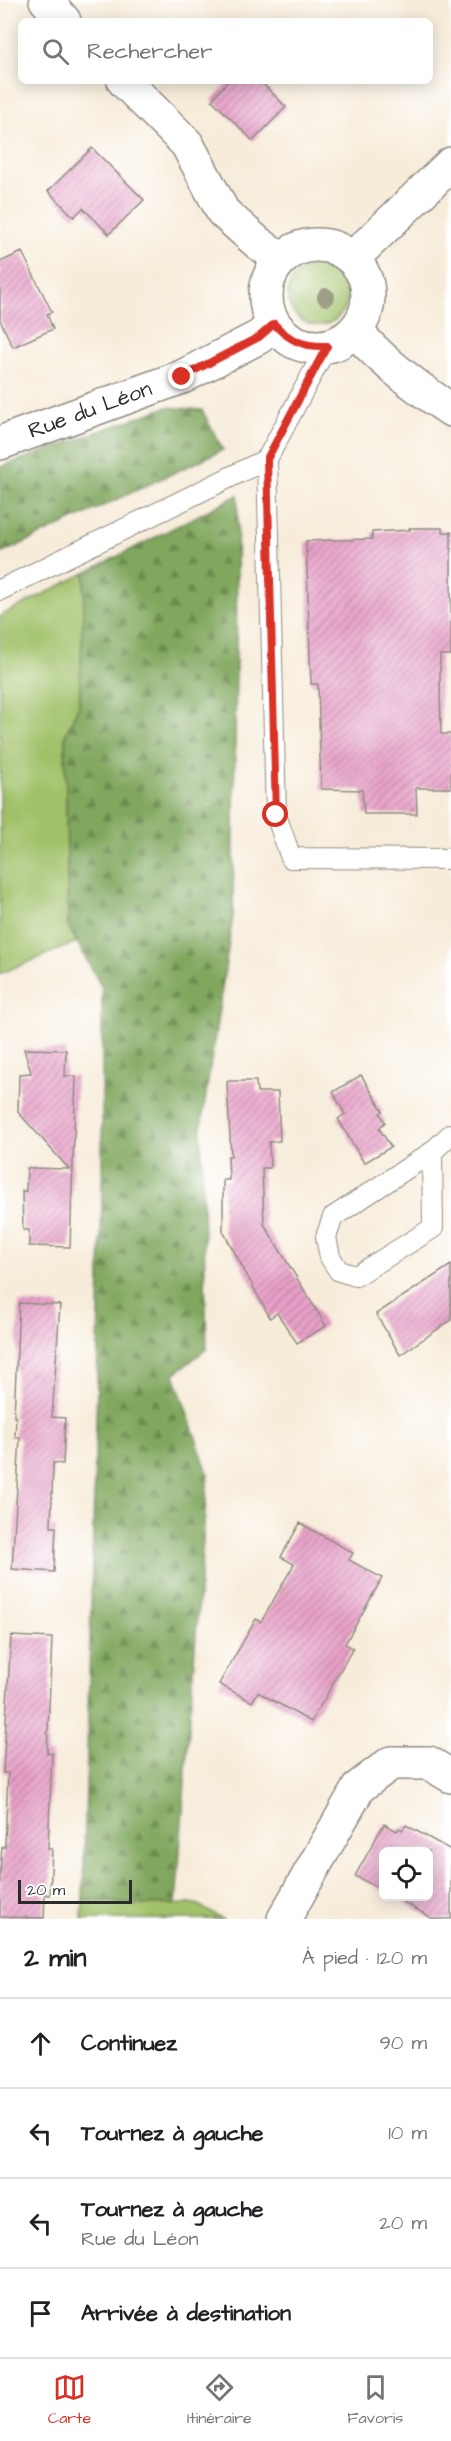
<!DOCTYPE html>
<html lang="fr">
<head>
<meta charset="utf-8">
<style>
  body { margin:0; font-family:"Architects Daughter",sans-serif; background:#f6f6f6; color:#202124 }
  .controls { position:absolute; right:18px; bottom:18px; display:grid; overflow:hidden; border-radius:9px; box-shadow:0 3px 15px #0003 }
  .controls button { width:54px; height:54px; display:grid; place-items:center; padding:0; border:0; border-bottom:2px solid #e0e0e0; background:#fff; color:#202124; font:30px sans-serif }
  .scale { position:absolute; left:18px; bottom:15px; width:114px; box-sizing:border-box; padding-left:6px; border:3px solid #2b2b2b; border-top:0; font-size:16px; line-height:21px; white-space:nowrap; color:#2b2b2b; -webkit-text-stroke:4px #fff; paint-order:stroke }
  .stop { position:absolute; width:18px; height:18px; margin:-14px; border:4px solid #d93025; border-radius:50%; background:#fff }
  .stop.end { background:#d93025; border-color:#fff; box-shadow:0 2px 6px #0008 }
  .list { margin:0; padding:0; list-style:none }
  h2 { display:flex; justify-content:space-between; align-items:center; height:78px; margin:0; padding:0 24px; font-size:26px }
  h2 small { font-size:20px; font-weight:400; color:#757577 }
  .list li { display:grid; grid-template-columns:39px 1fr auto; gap:18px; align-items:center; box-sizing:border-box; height:90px; padding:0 24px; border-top:2px solid #e0e0e0 }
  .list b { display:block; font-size:22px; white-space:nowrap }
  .list p { margin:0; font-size:20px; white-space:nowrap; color:#757577 }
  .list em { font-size:20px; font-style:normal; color:#757577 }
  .icon { flex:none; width:33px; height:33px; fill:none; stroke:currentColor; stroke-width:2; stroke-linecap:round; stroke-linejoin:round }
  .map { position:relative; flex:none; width:451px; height:1919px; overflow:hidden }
  .search { position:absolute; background:#fff; box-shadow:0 3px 15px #0003; left:18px; right:18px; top:18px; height:66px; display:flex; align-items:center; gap:15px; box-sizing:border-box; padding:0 21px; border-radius:9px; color:#757577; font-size:22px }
  .sheet { height:438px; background:#fff }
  nav { display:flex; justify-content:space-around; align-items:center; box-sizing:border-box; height:84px; border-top:2px solid #e0e0e0; background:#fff; font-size:16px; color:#757577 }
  nav a { display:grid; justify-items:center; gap:3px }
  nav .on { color:#d93025 }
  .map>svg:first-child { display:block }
  .green { fill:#a1c169; stroke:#66764a; stroke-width:1.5 }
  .forest { fill:url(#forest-firs); stroke:#566944; stroke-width:1.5 }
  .building { fill:url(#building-hatch) }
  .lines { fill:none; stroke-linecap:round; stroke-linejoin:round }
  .lane-casing { stroke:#918c82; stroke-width:22 }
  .street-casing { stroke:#918c82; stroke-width:36 }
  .lane { stroke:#fff; stroke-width:20 }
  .street { stroke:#fff; stroke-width:33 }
  .tree { fill:#9d9f86 }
  .route { stroke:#d93025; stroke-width:8 }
  .labels { text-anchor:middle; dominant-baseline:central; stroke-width:6; stroke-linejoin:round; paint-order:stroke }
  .street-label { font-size:22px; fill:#2b2b2b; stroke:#fff }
</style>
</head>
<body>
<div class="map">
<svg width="451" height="1919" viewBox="0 0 451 1919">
  <defs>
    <pattern id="forest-firs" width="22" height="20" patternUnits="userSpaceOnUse" patternTransform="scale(1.5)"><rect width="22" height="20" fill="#80a75d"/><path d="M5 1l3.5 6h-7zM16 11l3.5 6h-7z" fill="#69884d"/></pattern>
    <pattern id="building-hatch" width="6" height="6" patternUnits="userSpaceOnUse" patternTransform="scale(1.5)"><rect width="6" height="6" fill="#e8a0c8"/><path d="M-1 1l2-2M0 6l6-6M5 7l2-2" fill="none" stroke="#bc83a3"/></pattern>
  </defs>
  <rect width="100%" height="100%" fill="#fff"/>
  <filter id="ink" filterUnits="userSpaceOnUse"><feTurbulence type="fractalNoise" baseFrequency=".0167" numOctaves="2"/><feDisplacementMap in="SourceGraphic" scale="12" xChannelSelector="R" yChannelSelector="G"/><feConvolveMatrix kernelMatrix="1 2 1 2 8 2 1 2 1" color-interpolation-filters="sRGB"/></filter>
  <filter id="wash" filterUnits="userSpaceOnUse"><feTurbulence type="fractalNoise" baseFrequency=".008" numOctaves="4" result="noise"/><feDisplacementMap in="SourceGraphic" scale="24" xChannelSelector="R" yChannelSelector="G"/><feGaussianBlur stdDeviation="1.35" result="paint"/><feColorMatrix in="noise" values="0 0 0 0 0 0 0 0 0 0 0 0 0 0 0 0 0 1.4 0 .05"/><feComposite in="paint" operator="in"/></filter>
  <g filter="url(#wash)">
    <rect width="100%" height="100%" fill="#f7ecda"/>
    <g class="green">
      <circle cx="318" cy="295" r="30"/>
      <polygon points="85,573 79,705 65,736 68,925 77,942 0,974 0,616"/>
      <polygon points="83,1899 137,1905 197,1904 222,1919 82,1919"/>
    </g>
    <g class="forest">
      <polygon points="167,407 202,410 223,450 0,554 0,467"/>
      <polygon points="238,495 233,916 201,1128 207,1349 174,1374 208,1473 176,1904 137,1905 83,1899 102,1198 102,988 68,925 65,736 79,705 85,573"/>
    </g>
    <g id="blocks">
      <g class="building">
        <polygon points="228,81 260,81 286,107 253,141 212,100"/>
        <polygon points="92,148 144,200 109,234 83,208 74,217 48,191"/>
        <polygon points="22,252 52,312 47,314 53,329 13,347 0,320 0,262"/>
        <polygon points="409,528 442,528 442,532 451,532 451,655 440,655 440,686 441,734 451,734 451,788 416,788 417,814 364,814 362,790 321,789 318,684 311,684 306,541 372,539 372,532 410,530"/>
        <polygon points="24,1049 66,1050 65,1076 76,1076 70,1247 29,1246 29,1230 23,1230 22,1191 26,1191 27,1168 69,1169 18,1112 19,1074 31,1073"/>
        <polygon points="361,1075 383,1111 380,1113 385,1122 379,1128 391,1147 364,1163 338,1119 345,1114 333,1092"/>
        <polygon points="227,1081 256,1081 257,1092 278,1092 280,1141 269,1142 270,1168 262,1168 264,1224 326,1326 297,1343 277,1313 270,1318 223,1231 223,1180 229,1180 228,1156 231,1156"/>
        <polygon points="451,1265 451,1320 400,1355 376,1314"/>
        <polygon points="19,1303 60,1305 52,1417 65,1418 63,1464 53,1463 51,1527 56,1527 54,1572 12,1569 20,1438 15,1438 16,1417 14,1417"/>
        <polygon points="300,1523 353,1553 349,1560 382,1578 345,1644 353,1648 311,1722 258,1692 252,1702 219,1684 256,1619 261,1622 294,1564 281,1557"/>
        <polygon points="11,1636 52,1638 47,1753 52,1753 48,1849 52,1849 50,1895 45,1894 44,1918 0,1917 0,1870 2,1847 5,1847 8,1773 3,1773"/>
        <polygon points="384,1824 397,1831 399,1828 402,1830 406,1825 451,1850 451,1919 433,1919 393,1896 429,1896 429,1851 384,1851 384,1891 355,1876"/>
      </g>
    </g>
  </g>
  <g filter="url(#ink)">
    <use href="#blocks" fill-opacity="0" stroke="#918c82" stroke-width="1.5"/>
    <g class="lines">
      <g class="lane-casing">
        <g id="lane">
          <polyline points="327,346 267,459 276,815 291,858 451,859"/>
          <polyline points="0,590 267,459"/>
          <polyline points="432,1152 433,1228 356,1276 339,1271 330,1257 326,1237 333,1217 432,1152 451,1134"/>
        </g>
      </g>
      <g class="street-casing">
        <g id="street">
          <polyline points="46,0 64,21"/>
          <polyline points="124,81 187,144 223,212 258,243 281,259"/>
          <circle cx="317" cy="296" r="51"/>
          <polyline points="353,258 451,164"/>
          <path d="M355,330C381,361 416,387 451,410"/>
          <polyline points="0,443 182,377 259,337 274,324"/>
          <polyline points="284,1919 359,1787 391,1763 429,1763 451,1776"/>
        </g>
      </g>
      <use href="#lane" class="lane"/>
      <use href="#street" class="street"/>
    </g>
    <circle class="tree" cx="326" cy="297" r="9"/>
  </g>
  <g class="lines" filter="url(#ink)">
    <path class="route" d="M182,377L259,337L274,324C290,341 304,347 327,346L267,459L276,815"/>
  </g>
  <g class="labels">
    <g class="street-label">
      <text transform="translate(90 410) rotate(-20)">Rue du Léon</text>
    </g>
  </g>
</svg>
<div class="controls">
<button><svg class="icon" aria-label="locate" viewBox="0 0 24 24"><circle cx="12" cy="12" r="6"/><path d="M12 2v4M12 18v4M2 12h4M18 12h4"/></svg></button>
</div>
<div class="scale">20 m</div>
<div class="stop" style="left:276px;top:815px"></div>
<div class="stop end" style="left:182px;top:377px"></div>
<div class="search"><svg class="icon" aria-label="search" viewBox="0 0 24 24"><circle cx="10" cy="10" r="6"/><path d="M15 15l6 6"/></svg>Rechercher</div>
</div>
<section class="sheet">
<h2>2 min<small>À pied · 120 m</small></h2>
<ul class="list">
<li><svg class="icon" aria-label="ahead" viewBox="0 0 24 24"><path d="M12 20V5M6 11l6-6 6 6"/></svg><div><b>Continuez</b></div><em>90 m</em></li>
<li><svg class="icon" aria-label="left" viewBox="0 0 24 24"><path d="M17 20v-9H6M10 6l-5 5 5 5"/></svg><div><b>Tournez à gauche</b></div><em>10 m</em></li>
<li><svg class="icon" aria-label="left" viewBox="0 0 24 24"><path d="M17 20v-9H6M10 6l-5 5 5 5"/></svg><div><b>Tournez à gauche</b><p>Rue du Léon</p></div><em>20 m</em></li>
<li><svg class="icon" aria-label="arrive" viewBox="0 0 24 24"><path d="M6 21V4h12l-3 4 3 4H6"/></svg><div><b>Arrivée à destination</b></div></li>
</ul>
</section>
<nav>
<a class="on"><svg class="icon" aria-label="map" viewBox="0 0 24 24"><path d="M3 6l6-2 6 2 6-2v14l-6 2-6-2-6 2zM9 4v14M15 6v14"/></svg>Carte</a>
<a><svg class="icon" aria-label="directions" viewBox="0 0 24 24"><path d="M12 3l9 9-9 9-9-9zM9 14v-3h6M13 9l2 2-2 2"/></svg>Itinéraire</a>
<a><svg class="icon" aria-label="saved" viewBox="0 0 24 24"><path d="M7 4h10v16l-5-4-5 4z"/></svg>Favoris</a>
</nav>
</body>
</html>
